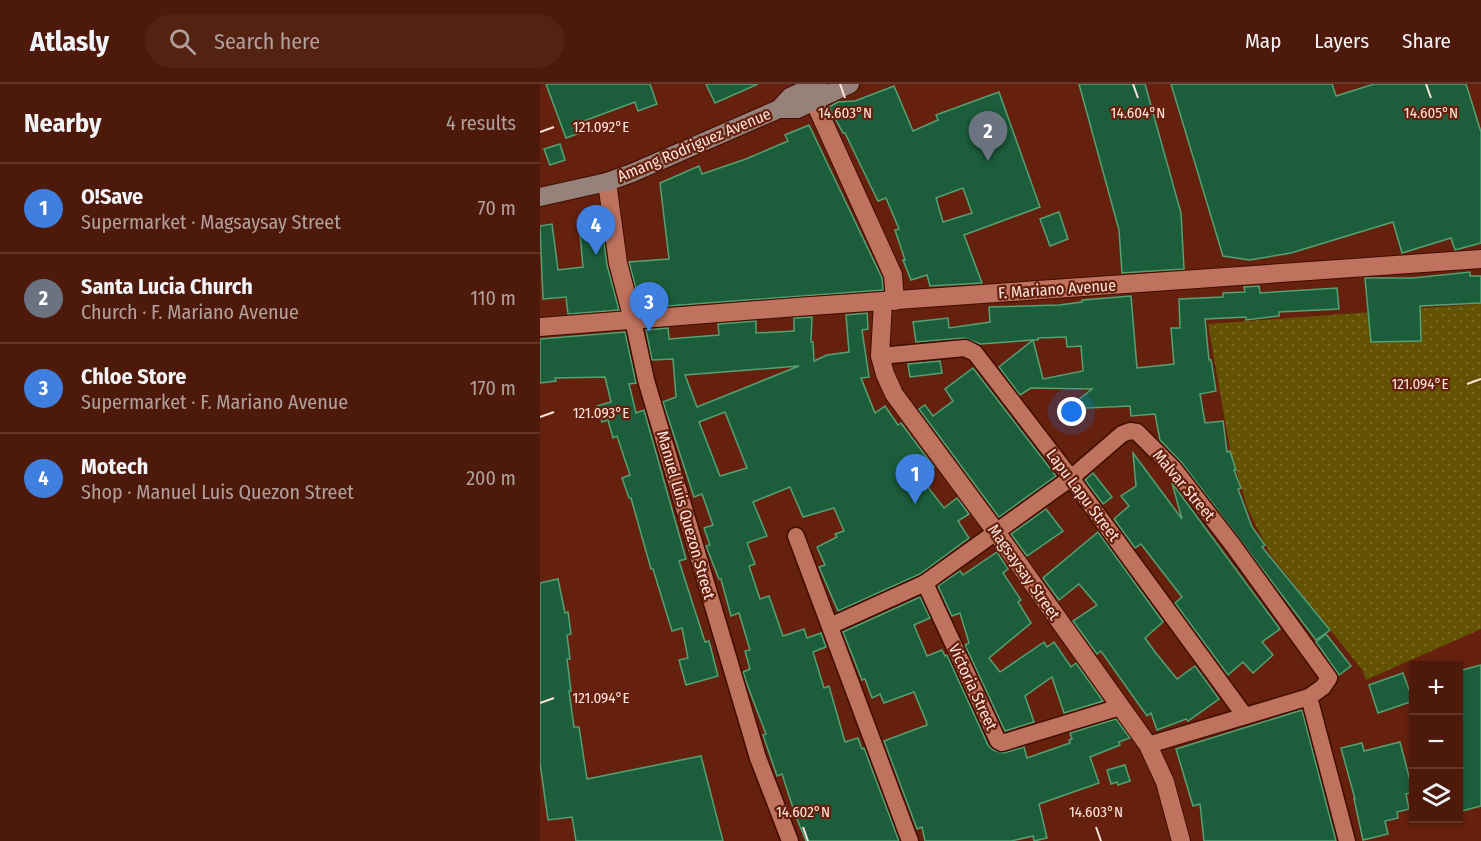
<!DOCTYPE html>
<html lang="en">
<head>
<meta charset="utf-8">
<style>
  body { margin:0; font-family:"Fira Sans Condensed",sans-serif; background:#532213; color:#f1f3f6 }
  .controls { position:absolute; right:18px; bottom:18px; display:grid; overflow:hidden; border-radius:0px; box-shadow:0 2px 4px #0004 }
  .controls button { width:54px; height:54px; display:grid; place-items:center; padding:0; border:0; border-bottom:2px solid #63382b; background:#4c190a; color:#f1f3f6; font:30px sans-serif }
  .you { position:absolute; left:532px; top:328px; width:21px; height:21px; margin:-15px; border:4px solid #fff; border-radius:50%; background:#1a73e8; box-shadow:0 0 0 9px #1a73e833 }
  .badge { display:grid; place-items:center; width:39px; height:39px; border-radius:50%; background:#d93025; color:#fff; font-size:20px; font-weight:700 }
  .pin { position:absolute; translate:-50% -50px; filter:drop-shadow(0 2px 3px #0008) }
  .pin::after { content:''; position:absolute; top:32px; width:21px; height:18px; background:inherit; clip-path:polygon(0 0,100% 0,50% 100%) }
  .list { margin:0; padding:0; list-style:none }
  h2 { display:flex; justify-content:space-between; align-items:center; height:78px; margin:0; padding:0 24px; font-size:26px }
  h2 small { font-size:20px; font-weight:400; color:#b2a09c }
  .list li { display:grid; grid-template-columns:39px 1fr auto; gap:18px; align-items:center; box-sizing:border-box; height:90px; padding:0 24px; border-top:2px solid #63382b }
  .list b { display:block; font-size:22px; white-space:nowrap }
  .list p { margin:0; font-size:20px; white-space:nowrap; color:#b2a09c }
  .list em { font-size:20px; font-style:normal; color:#b2a09c }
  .icon { flex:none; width:33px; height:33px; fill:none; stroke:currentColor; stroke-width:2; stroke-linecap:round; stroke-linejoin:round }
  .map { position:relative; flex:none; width:941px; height:757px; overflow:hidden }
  header { display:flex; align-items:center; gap:36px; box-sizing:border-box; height:84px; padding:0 30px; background:#4c190a; border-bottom:2px solid #63382b }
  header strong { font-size:28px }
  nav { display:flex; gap:33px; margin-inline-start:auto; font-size:21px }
  .search { width:420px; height:54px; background:#532213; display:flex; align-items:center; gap:15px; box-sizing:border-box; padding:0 21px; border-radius:33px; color:#b2a09c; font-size:22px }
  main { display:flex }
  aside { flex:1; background:#4c190a }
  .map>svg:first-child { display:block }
  .green { fill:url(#green-dots) }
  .building { fill:#1c5e3b; stroke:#54a174; stroke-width:1.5; fill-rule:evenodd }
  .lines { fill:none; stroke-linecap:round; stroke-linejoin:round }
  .minor-casing { stroke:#410d01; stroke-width:19 }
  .tertiary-casing { stroke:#410d01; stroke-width:20 }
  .secondary-casing { stroke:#410d01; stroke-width:20 }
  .minor { stroke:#bf725d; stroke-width:16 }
  .tertiary { stroke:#bf725d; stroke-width:18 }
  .secondary { stroke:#97827b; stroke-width:18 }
  .ticks { fill:none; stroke:#fee4dc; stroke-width:2 }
  .labels { text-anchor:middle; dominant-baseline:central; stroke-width:4.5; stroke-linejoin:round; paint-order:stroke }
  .street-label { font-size:16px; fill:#fee4dc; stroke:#66210e }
  .ticks-label { font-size:15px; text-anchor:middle; fill:#fee4dc; stroke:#66210e; stroke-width:4.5; stroke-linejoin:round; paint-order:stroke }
</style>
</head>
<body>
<header>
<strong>Atlasly</strong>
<div class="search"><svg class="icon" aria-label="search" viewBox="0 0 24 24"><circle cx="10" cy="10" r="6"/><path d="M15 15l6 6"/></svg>Search here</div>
<nav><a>Map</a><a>Layers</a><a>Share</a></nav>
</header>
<main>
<aside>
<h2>Nearby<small>4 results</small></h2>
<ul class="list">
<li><span class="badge" style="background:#3f7fe0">1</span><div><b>O!Save</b><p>Supermarket · Magsaysay Street</p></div><em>70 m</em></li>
<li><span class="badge" style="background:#6b7280">2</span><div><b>Santa Lucia Church</b><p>Church · F. Mariano Avenue</p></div><em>110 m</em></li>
<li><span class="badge" style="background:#3f7fe0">3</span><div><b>Chloe Store</b><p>Supermarket · F. Mariano Avenue</p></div><em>170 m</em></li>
<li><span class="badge" style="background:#3f7fe0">4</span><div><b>Motech</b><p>Shop · Manuel Luis Quezon Street</p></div><em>200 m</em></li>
</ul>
</aside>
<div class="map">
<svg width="941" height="757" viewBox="0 0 941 757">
  <defs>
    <pattern id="green-dots" width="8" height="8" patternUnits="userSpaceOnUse" patternTransform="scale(1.5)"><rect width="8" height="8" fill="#625202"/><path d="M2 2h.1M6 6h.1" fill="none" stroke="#7a6b26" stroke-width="1.8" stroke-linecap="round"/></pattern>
  </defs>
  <rect width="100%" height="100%" fill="#66210e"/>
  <polygon class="green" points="941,220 941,545 826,596 823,587 730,470 707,423 690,365 668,240"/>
  <g class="building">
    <polygon points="6,0 110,0 117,20 98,27 95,18 44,37 48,46 26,54"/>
    <polygon points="166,0 218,0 175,19"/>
    <polygon points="539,0 605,0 641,129 644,185 582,189 579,146"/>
    <polygon points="631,0 792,0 796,12 834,0 926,0 941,48 941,159 915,166 911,154 862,169 853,138 751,169 710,176 683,172"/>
    <path d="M354,2L373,47L398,36L396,31L459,8L500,123L424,151L442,199L390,202L387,191L371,196L363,176H365L355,146L359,145L346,114L338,117L305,49H303L289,23L298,18L315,17ZM423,104L432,129L403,138L396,114Z"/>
    <polygon points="269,41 342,194 343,206 101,224 89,178 129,175 120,99 159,82 162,90 206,75 248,57 245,51"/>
    <polygon points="20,60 25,76 10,81 4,65"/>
    <polygon points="519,128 528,155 510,162 500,135"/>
    <polygon points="61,136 67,181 79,226 28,230 26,213 3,215 0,142 12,140 18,186 43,183 39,138"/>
    <polygon points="930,188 930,192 941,192 941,219 880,222 881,257 831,258 825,194 873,194"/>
    <path d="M719,202L720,209L797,204L799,225L739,228V232L706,236V233L665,235L669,276H671L676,307L660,310L665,339L683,337L687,368L690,367L696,386H694L701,404L698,405L712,443L725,461L722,463L790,546L776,556L642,379L620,356L615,330L591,332L590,322L527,325L552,305L491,304L480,311L459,283L493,256L440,260L424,254L376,258L373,238L408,234L409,244L450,238L449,223L519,221L542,218V216L591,212L597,284L634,280L631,244H640L639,215L683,213V209L705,208L704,203ZM526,253L527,263L541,262L543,287L503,295L493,256H498V254Z"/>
    <path d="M327,229L328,245L322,246L329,293L321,294L335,329L345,322L358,341L361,339L394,383L380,393L404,424L417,414L429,430L418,437L429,454L380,490L298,527L279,483L285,481L277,463L297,453L295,450L304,447L294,424L263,433L250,403L213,418L227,452L207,459L215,480L209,482L220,515L229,512L243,552L264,545L267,554L281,549L286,563L273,568L284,604L289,602L305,658L318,654L322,665L324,664L359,757H266L255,730L242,690L237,692L223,651L226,650L208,603L203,588L210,585L205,567L210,566L199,529L191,532L181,495H179L166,462L170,461L164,444L173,441L162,410L154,413L123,318L136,313L133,275L112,276L106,246L128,244L129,255L179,251L178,240L216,237V249L254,247V234L272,233L271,258H273L274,277L287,271L309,268L306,231ZM259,282L157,323L145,291ZM185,328L207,384L180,392L159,338Z"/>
    <polygon points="85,248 96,299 89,300 96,329 104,326 146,475 139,477 165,558 169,557 178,592 146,601 139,576 148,574 142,544 132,547 113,485 111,485 91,414 89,414 82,394 90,391 77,352 73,354 68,336 62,338 57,322 71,318 65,293 15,294 16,297 0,299 0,255"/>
    <polygon points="400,277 402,289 370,293 368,280"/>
    <polygon points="433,284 516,392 459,433 379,325 385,321 393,332 413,317 405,305"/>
    <polygon points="593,369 642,435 632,399 740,545 722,558 733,571 713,589 703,578 688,591 635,519 642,513 601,460 595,464 574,435 589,422 581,412 596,402"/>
    <polygon points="553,389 572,413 563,420 545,396"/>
    <polygon points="506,425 523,447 487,472 471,450"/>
    <polygon points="558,448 623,538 605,554 615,568 637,595 655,582 679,615 648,637 646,635 617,646 611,629 607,632 561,567 557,570 533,537 557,521 539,500 519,516 503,494"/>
    <polygon points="457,468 468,485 463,489 481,516 478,518 491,539 449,574 460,588 504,558 507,563 514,558 531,583 536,579 563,617 524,629 512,593 485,612 494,638 465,647 425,561 429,559 420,529 412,532 398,502 420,487 423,491"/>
    <polygon points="18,495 25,529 28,528 31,550 27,551 30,575 27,575 31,607 29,607 34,643 39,643 47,695 161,672 183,757 36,757 32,733 8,736 0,679 0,499"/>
    <polygon points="380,513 390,534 374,541 387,572 402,566 405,572 407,571 448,661 453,666 464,669 484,663 487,674 530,659 529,656 532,655 530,649 576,635 590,654 579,658 580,661 550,673 559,699 499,720 507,754 494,757 493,752 471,757 385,757 382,743 377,745 344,657 387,641 386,637 374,608 344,619 340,610 332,614 325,595 322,596 303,548"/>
    <polygon points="786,550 811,582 799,591 776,558"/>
    <polygon points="941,581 941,722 918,728 918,587"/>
    <polygon points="863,589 873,617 838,629 829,601"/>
    <polygon points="762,626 796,757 664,757 660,720 653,722 636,665"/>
    <polygon points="860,658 873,708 866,710 869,725 857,728 858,734 845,737 848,750 823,756 814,715 815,715 801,664 822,659 824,667"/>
    <polygon points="585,681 590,697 578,701 577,698 571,700 567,686"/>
  </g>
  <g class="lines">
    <g class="minor-casing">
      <g id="minor">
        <polyline points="93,236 106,296 218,674 250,757"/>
        <polyline points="340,272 425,264 435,269 531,394 705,632"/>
        <polyline points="256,452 370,757"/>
        <polyline points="385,499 458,657 462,659 580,623"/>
        <polyline points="290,542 385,499 531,394 582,350 590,347 597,348 634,385 692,460 789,594 783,603 769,613 608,661"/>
        <polyline points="769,613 807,757"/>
      </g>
    </g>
    <g class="tertiary-casing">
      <g id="tertiary">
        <polyline points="274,17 353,191 355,217"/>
        <polyline points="67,98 78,179 93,236"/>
        <polyline points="343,218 340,272 345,290 354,310 456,448 608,661 625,698 641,757"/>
        <polyline points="0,243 257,223 941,175"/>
      </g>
    </g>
    <g class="secondary-casing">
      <g id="secondary">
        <polyline points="239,25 250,13 278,0"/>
        <polyline points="0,113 67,98 92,89 239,25 257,25 310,0"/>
      </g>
    </g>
    <use href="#minor" class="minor"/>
    <use href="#tertiary" class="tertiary"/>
    <use href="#secondary" class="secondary"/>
  </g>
  <path class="ticks" d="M300,0L305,14M593,0L598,14M886,0L891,14M0,48L14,43M927,300L941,295M0,333L14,328M0,619L14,614M263,743L268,757M556,743L561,757"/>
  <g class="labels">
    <g class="street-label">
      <text transform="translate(154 61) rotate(-23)">Amang Rodriguez Avenue</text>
      <text transform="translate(517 205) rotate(-4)">F. Mariano Avenue</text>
      <text transform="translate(644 401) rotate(50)">Malvar Street</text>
      <text transform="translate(543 411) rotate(53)">Lapu Lapu Street</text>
      <text transform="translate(146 431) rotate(74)">Manuel Luis Quezon Street</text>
      <text transform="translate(484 488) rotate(55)">Magsaysay Street</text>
      <text transform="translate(433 603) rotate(65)">Victoria Street</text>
    </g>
  </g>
  <g class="ticks-label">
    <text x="305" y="34">14.603°N</text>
    <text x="598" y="34">14.604°N</text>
    <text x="891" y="34">14.605°N</text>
    <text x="61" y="48">121.092°E</text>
    <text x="880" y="305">121.094°E</text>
    <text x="61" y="334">121.093°E</text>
    <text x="61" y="619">121.094°E</text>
    <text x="263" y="733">14.602°N</text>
    <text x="556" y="733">14.603°N</text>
  </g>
</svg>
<div class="controls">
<button>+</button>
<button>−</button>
<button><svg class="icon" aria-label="layers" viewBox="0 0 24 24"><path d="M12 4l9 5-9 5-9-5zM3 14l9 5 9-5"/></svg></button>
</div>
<div class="you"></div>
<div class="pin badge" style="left:375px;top:420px;background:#3f7fe0">1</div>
<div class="pin badge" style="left:448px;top:77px;background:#6b7280">2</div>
<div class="pin badge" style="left:109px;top:248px;background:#3f7fe0">3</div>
<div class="pin badge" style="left:56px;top:171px;background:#3f7fe0">4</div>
</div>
</main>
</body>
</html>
